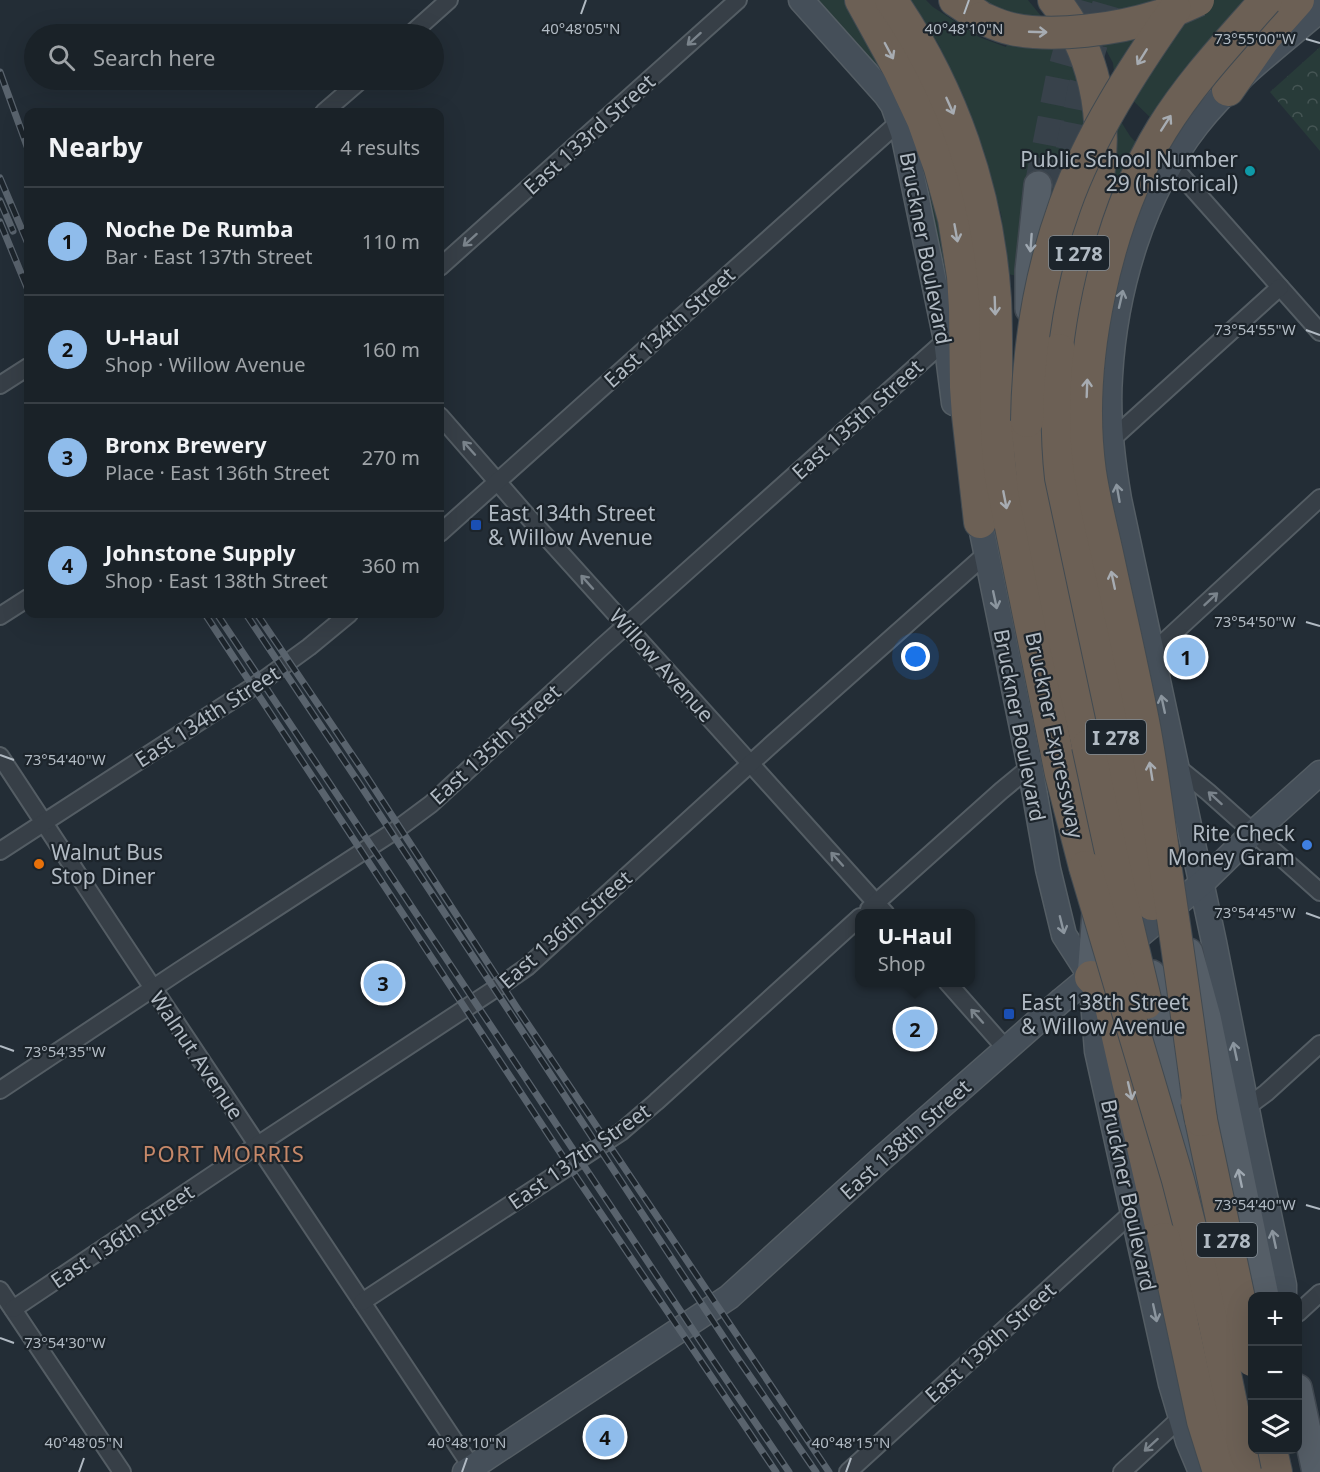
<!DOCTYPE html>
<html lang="en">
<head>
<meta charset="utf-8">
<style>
  body { margin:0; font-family:"Noto Sans",sans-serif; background:#272f34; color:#f1f3f6 }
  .controls { position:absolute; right:18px; bottom:18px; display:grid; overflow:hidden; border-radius:12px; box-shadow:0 6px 24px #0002 }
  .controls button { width:54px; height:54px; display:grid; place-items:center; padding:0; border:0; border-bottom:2px solid #383f45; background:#1a2228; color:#f1f3f6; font:30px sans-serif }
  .you { position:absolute; left:916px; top:657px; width:21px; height:21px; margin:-15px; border:4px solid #fff; border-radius:50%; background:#1a73e8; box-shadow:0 0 0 9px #1a73e833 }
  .badge { display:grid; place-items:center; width:39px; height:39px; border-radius:50%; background:#8fbceb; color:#111; font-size:20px; font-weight:700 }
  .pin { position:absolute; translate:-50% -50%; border:3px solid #fff; box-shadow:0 2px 6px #0006 }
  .popup { position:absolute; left:855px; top:909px; width:120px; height:78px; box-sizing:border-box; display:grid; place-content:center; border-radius:12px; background:#1a2228; filter:drop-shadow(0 2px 4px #0005); font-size:20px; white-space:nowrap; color:#9fa4a8 }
  .popup b { font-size:22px; color:#f1f3f6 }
  .popup::after { content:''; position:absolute; left:50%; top:100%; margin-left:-12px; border:12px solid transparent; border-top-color:#1a2228 }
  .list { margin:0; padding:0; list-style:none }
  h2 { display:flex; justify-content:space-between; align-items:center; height:78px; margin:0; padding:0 24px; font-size:26px }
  h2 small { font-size:20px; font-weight:400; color:#9fa4a8 }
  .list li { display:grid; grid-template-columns:39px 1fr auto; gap:18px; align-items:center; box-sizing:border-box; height:108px; padding:0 24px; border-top:2px solid #383f45 }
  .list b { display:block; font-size:22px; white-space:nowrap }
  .list p { margin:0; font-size:20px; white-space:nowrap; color:#9fa4a8 }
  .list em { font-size:20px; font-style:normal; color:#9fa4a8 }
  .icon { flex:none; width:33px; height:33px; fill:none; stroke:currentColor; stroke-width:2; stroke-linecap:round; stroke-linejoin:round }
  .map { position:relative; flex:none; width:1320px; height:1472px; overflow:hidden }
  .search { position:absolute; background:#1a2228; box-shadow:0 6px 24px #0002; left:24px; top:24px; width:420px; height:66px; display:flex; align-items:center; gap:15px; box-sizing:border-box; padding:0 21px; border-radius:33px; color:#9fa4a8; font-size:22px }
  .panel { position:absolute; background:#1a2228; box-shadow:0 6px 24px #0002; left:24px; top:108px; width:420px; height:510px; border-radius:12px }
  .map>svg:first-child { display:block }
  .grass { fill:#283b39 }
  .park { fill:url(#park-crowns) }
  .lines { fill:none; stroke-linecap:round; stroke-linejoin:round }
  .primary-tunnel { stroke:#38424b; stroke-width:27; stroke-dasharray:27 14; stroke-linecap:butt }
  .street-casing { stroke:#545d64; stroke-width:20 }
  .secondary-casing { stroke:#545d64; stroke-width:27 }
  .primary-casing { stroke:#404850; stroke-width:30 }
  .highway-casing { stroke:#414a51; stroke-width:34 }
  .street { stroke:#373f47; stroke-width:16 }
  .secondary { stroke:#454f59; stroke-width:24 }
  .primary { stroke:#555e67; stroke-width:27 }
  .highway { stroke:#6c6055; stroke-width:32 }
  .rail-casing { stroke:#59636d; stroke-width:7 }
  .rail { stroke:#1c242b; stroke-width:4.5; stroke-dasharray:14; stroke-linecap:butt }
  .highway-bridge-casing { stroke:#414a51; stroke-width:34; stroke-linecap:butt }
  .highway-bridge { stroke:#6c6055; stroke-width:32 }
  .oneway { stroke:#a7acb2 }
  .oneway2 { stroke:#7a838b }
  .oneway3 { stroke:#9fa8b1 }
  .oneway4 { stroke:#8b959e }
  .ticks { fill:none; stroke:#b1bac3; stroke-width:2 }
  .culture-dot { fill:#0f9aa8; stroke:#1c242b; stroke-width:2 }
  .transit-dot { fill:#1a4fb4; stroke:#1c242b; stroke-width:2 }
  .shop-dot { fill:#3f7fe0; stroke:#1c242b; stroke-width:2 }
  .food-dot { fill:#e8710a; stroke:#1c242b; stroke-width:2 }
  .labels { text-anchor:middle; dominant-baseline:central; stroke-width:4.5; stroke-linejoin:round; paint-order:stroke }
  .shield { fill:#1c242b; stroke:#848d95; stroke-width:1.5 }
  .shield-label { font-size:20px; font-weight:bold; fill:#b1bac3 }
  .street-label { font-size:21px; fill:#b1bac3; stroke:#1c242b }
  .poi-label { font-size:21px; fill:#b1bac3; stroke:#1c242b; text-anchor:start }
  .neighbourhood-label { font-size:22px; letter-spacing:1.5px; fill:#c68869; stroke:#1c242b }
  .ticks-label { font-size:15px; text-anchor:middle; fill:#b1bac3; stroke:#1c242b; stroke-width:4.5; stroke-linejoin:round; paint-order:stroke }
</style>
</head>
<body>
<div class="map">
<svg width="1320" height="1472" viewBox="0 0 1320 1472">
  <defs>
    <pattern id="park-crowns" width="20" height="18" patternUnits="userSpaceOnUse" patternTransform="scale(1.5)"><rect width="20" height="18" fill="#283b39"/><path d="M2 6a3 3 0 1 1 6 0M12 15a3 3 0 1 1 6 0" fill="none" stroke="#455554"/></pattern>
  </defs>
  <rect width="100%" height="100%" fill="#232d36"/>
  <g class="grass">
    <polygon points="816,0 855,0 932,157 957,328 916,142"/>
    <polygon points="911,0 926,0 933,7 979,37 1006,47 1016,15 992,6 981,0 1028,0 1076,59 1089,99 1073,192 1025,184 1017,276 1008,274 1001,214 968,109 939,45"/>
    <polygon points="1076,0 1288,0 1161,128 1115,83 1113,63 1086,13"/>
    <polygon points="1113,109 1130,136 1147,155 1112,201 1115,166"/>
  </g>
  <polygon class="park" points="1320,47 1320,151 1270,92"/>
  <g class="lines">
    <g class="primary-tunnel">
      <polyline points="1038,185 1059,78 1081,0"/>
      <polyline points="1061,190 1081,90 1107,0"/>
    </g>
    <g class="street-casing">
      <g id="street">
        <polyline points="411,34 449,0"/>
        <polyline points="324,112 361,80"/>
        <polyline points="1171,164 1320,332"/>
        <polyline points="440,267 738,0"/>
        <polyline points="0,385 28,367"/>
        <polyline points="440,416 522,510 886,914"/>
        <polyline points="1111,440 1280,287"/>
        <polyline points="440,533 899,122"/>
        <polyline points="0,616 28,598"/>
        <polyline points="1152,653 1320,498"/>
        <polyline points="0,756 123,943 475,1472"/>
        <polyline points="1176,766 1208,792 1320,892"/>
        <polyline points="0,851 265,679 309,647 349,614"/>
        <polyline points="869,909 1001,791 1030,767"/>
        <polyline points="947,982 1007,1050"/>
        <polyline points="0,1090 179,971 396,830 431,804 602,647 946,340"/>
        <polyline points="1239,1113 1266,1093 1320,1044"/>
        <polyline points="0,1290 122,1472"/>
        <polyline points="362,1302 621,1132 656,1102 860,917"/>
        <polyline points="13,1309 244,1154 507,981 527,967 772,744 986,554"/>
        <polyline points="1298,1313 1320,1293"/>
        <polyline points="848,1472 1133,1212"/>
        <polyline points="1122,1472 1187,1412"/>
      </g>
    </g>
    <g class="secondary-casing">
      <g id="secondary">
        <polyline points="801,0 886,95 893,105 903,133 946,340 954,403"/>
        <polyline points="975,505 980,522 1030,767 1048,869 1064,935 1091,977 1097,1051 1171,1384 1188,1441 1201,1472"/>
        <path d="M1284,1296V1285L1253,1140L1214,942L1119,499C1112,458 1107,417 1110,376C1115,289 1143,194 1197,125C1231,81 1278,46 1320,10"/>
        <polyline points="465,1472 729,1297 880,1160 1062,1000 1201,884 1253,833 1320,773"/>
      </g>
    </g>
    <g class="primary-casing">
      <g id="primary">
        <polyline points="1029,309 1029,270 1038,185"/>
        <polyline points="1189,952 1207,1017 1265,1296"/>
        <polyline points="1152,974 1214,1262"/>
        <polyline points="1091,977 1096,912"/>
        <polyline points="1298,1388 1316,1472"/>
      </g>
    </g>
    <g class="highway-casing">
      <g id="highway">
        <polyline points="861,0 899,69 923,120 940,168 954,219 963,276 965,308 966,387 968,415 980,522"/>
        <path d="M891,0C952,88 988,192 995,299C998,358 993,418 1001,477L1061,774L1085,867"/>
        <polyline points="955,0 982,18"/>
        <path d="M1054,0C1094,49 1107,115 1098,177C1093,207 1083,236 1076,265C1069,293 1064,322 1059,350"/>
        <polyline points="1228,90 1265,37 1298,0"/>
        <polyline points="1027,421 1034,490 1062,628 1088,746"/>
        <polyline points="1091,977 1108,993 1164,1239"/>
        <polyline points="1271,1450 1276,1472"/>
      </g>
    </g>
    <use href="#street" class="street"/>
    <use href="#secondary" class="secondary"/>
    <use href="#primary" class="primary"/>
    <use href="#highway" class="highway"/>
    <g class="rail-casing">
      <g id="rail">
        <polyline points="0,72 28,149"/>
        <polyline points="0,178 28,244"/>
        <polyline points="0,201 13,231"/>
        <polyline points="0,222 28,290"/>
        <polyline points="205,614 579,1181 776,1472"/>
        <polyline points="217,614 715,1363 789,1472"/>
        <polyline points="246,614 357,780 732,1350 816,1472"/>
        <polyline points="257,614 365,774 517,1008 829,1472"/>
      </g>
    </g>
    <use href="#rail" class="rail"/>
    <g class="highway-bridge-casing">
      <g id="highway-bridge">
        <path d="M982,18C991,22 1001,27 1012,29C1054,38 1118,29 1159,16C1172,12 1185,6 1198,0"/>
        <path d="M1059,350C1057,393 1056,435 1061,478L1152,904"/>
        <path d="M1027,421C1028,347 1040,274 1065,205C1090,135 1133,69 1175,9"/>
        <polyline points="1088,746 1121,898 1146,1003"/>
        <polyline points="1085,867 1178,1180 1214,1320 1245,1472"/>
        <polyline points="1197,1101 1252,1360"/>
        <path d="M1201,1120C1189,1028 1176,936 1162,844C1156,803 1151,762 1143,721C1132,665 1119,609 1107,553C1101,526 1094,499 1090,472C1075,364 1105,222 1162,129C1191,82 1229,42 1266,0"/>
        <polyline points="1164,1239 1203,1421 1219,1472"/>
      </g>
    </g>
    <use href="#highway-bridge" class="highway-bridge"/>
  </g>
  <defs><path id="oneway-shaft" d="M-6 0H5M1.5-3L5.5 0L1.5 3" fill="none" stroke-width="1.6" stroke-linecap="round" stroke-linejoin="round" transform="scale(1.5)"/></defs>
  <g class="oneway">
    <use href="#oneway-shaft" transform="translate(1038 32) rotate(2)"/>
    <use href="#oneway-shaft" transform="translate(889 51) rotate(62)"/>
    <use href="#oneway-shaft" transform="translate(1142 57) rotate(122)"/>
    <use href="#oneway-shaft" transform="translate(950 106) rotate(66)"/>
    <use href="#oneway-shaft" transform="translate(1166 123) rotate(-57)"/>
    <use href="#oneway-shaft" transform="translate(956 233) rotate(80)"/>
    <use href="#oneway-shaft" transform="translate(995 306) rotate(88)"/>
    <use href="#oneway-shaft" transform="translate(1087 388) rotate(-88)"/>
    <use href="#oneway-shaft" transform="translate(1005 500) rotate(79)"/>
    <use href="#oneway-shaft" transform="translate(1113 580) rotate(-102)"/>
    <use href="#oneway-shaft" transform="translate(1151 771) rotate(-99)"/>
    <use href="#oneway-shaft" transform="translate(1130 1091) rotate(77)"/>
  </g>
  <g class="oneway2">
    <use href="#oneway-shaft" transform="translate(694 39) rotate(138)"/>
    <use href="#oneway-shaft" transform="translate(470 240) rotate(138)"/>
    <use href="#oneway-shaft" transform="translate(469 448) rotate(-132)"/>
    <use href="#oneway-shaft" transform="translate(587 582) rotate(-132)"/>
    <use href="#oneway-shaft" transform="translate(1211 599) rotate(-43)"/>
    <use href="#oneway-shaft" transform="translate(1215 798) rotate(-138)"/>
    <use href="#oneway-shaft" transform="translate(837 859) rotate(-132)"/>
    <use href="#oneway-shaft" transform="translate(977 1016) rotate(-132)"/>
    <use href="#oneway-shaft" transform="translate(1151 1445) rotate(138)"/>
  </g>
  <g class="oneway3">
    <use href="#oneway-shaft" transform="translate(1031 243) rotate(94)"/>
    <use href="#oneway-shaft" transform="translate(1240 1178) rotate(-102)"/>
  </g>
  <g class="oneway4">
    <use href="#oneway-shaft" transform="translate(1121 299) rotate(-77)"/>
    <use href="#oneway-shaft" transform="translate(1118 493) rotate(-100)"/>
    <use href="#oneway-shaft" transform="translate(995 600) rotate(78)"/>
    <use href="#oneway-shaft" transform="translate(1163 704) rotate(-102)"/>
    <use href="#oneway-shaft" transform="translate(1062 925) rotate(76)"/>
    <use href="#oneway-shaft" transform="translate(1235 1051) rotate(-102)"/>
    <use href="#oneway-shaft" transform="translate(1274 1239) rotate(-102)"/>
    <use href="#oneway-shaft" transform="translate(1155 1313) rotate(78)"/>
  </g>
  <path class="ticks" d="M581,14L586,0M964,14L969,0M1306,39L1320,43M1306,330L1320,335M1306,622L1320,626M0,755L14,760M1306,913L1320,918M0,1046L14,1051M1306,1205L1320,1209M0,1338L14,1343M79,1472L84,1458M462,1472L467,1458M846,1472L851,1458"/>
  <circle class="culture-dot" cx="1250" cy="171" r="6"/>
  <g class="transit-dot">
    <rect x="470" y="519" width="12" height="12" rx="3"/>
    <rect x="1003" y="1008" width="12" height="12" rx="3"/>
  </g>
  <circle class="shop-dot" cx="1307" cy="845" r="6"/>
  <circle class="food-dot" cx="39" cy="864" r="6"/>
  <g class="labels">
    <g class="shield">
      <rect x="1049" y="236" width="60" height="34" rx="4.5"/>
      <rect x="1086" y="720" width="60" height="34" rx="4.5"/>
      <rect x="1197" y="1223" width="60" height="34" rx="4.5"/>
    </g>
    <g class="shield-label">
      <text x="1079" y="253">I 278</text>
      <text x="1116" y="737">I 278</text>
      <text x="1227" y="1240">I 278</text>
    </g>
    <g class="street-label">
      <text transform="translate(589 134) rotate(-42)">East 133rd Street</text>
      <text transform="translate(926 248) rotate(79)">Bruckner Boulevard</text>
      <text transform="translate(669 327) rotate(-42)">East 134th Street</text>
      <text transform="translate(857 419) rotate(-42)">East 135th Street</text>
      <text transform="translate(662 665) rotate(48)">Willow Avenue</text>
      <text transform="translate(207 716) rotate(-33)">East 134th Street</text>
      <text transform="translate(1020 725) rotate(79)">Bruckner Boulevard</text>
      <text transform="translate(1055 735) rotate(78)">Bruckner Expressway</text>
      <text transform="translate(495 744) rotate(-42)">East 135th Street</text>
      <text transform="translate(565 929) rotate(-41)">East 136th Street</text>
      <text transform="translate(197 1055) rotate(56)">Walnut Avenue</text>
      <text transform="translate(905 1139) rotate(-42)">East 138th Street</text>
      <text transform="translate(579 1156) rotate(-35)">East 137th Street</text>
      <text transform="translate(1129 1195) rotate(78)">Bruckner Boulevard</text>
      <text transform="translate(122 1236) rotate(-34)">East 136th Street</text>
      <text transform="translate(990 1342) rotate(-42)">East 139th Street</text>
    </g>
    <g class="poi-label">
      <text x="1238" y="159" text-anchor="end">Public School Number<tspan x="1238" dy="24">29 (historical)</tspan></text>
      <text x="488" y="513">East 134th Street<tspan x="488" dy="24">&amp; Willow Avenue</tspan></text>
      <text x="1295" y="833" text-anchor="end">Rite Check<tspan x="1295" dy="24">Money Gram</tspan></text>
      <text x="51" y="852">Walnut Bus<tspan x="51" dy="24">Stop Diner</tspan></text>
      <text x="1021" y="1002">East 138th Street<tspan x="1021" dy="24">&amp; Willow Avenue</tspan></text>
    </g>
    <g class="neighbourhood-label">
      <text x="224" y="1153">PORT MORRIS</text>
    </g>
  </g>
  <g class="ticks-label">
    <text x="581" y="34">40°48'05"N</text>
    <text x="964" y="34">40°48'10"N</text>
    <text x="1255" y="44">73°55'00"W</text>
    <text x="1255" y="335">73°54'55"W</text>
    <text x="1255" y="627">73°54'50"W</text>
    <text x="65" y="765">73°54'40"W</text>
    <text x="1255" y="918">73°54'45"W</text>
    <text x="65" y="1057">73°54'35"W</text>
    <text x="1255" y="1210">73°54'40"W</text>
    <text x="65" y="1348">73°54'30"W</text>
    <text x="84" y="1448">40°48'05"N</text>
    <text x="467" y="1448">40°48'10"N</text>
    <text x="851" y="1448">40°48'15"N</text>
  </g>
</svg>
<div class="controls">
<button>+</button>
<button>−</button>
<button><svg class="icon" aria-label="layers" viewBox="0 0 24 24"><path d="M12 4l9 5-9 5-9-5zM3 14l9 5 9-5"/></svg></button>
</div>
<div class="you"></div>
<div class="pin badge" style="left:1186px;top:657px">1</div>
<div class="pin badge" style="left:915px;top:1029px">2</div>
<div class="popup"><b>U-Haul</b>Shop</div>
<div class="pin badge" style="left:383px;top:983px">3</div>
<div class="pin badge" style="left:605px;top:1437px">4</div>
<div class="search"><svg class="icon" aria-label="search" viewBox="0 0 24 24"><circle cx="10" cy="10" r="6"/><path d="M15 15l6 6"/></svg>Search here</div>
<section class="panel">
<h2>Nearby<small>4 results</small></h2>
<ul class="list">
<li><span class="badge">1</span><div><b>Noche De Rumba</b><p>Bar · East 137th Street</p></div><em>110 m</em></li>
<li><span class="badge">2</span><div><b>U-Haul</b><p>Shop · Willow Avenue</p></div><em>160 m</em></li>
<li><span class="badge">3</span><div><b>Bronx Brewery</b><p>Place · East 136th Street</p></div><em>270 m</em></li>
<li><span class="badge">4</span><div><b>Johnstone Supply</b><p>Shop · East 138th Street</p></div><em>360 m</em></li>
</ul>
</section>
</div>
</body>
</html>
